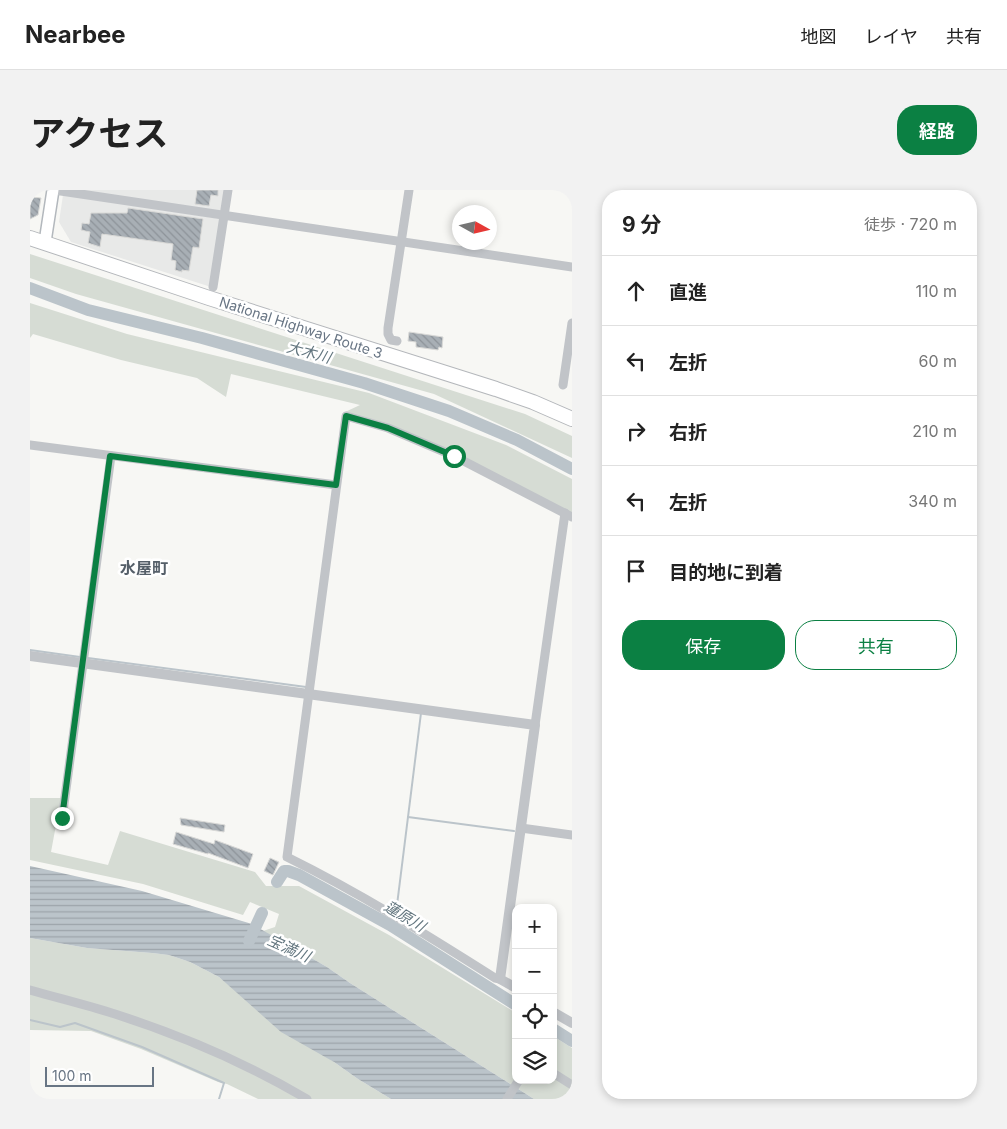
<!DOCTYPE html>
<html lang="ja">
<head>
<meta charset="utf-8">
<style>
  body { margin:0; font-family:Inter,"Noto Sans JP",sans-serif; background:#f2f2f2; color:#222 }
  .controls { position:absolute; right:15px; bottom:15px; display:grid; overflow:hidden; border-radius:10px; box-shadow:0 2px 8px #0003 }
  .controls button { width:45px; height:45px; display:grid; place-items:center; padding:0; border:0; border-bottom:1px solid #e0e0e0; background:#fff; color:#222; font:25px sans-serif }
  .compass { position:absolute; left:422px; top:15px; width:45px; height:45px; border-radius:50%; background:#fff; box-shadow:0 2px 8px #0003; rotate:98deg }
  .scale { position:absolute; left:15px; bottom:12px; width:109px; box-sizing:border-box; padding-left:5px; border:2px solid #687584; border-top:0; font-size:14px; line-height:18px; white-space:nowrap; color:#687584; -webkit-text-stroke:4px #fff; paint-order:stroke }
  .stop { position:absolute; width:15px; height:15px; margin:-11px; border:4px solid #0b8043; border-radius:50%; background:#fff }
  .stop.end { background:#0b8043; border-color:#fff; box-shadow:0 1px 5px #0008 }
  .list { margin:0; padding:0; list-style:none }
  h2 { display:flex; justify-content:space-between; align-items:center; height:65px; margin:0; padding:0 20px; font-size:21px }
  h2 small { font-size:16px; font-weight:400; color:#767676 }
  .list li { display:grid; grid-template-columns:32px 1fr auto; gap:15px; align-items:center; box-sizing:border-box; height:70px; padding:0 20px; border-top:1px solid #e0e0e0 }
  .list b { display:block; font-size:19px; white-space:nowrap }
  .list em { font-size:16px; font-style:normal; color:#767676 }
  .actions { display:flex; gap:10px; padding:15px 20px }
  .actions a { flex:1; padding:11px 0; border:1px solid #0b8043; border-radius:20px; text-align:center; font-size:18px; color:#0b8043 }
  .actions .main { background:#0b8043; color:#fff }
  .icon { flex:none; width:28px; height:28px; fill:none; stroke:currentColor; stroke-width:2; stroke-linecap:round; stroke-linejoin:round }
  .map { position:relative; flex:none; width:542px; height:909px; overflow:hidden; border-radius:20px }
  header { display:flex; align-items:center; gap:30px; box-sizing:border-box; height:70px; padding:0 25px; background:#fff; border-bottom:1px solid #e0e0e0 }
  header strong { font-size:24px }
  nav { display:flex; gap:28px; margin-inline-start:auto; font-size:18px }
  .intro { display:flex; align-items:center; justify-content:space-between; box-sizing:border-box; height:120px; padding:0 30px }
  h1 { margin:0; font-size:35px }
  .button { padding:12px 22px; border-radius:20px; background:#0b8043; color:#fff; font-size:18px; font-weight:700 }
  main { display:flex; gap:30px; padding:0 30px }
  aside { flex:1; background:#fff; border-radius:20px; box-shadow:0 2px 8px #0003 }
  .map>svg:first-child { display:block }
  .built { fill:#e8e9e8 }
  .green { fill:#d6dcd4 }
  .water { fill:url(#water-rules) }
  .lines { fill:none; stroke-linecap:round; stroke-linejoin:round }
  .stream { stroke:#bbc4ca; stroke-width:2 }
  .river { stroke:#bbc4ca; stroke-width:12 }
  .building { fill:url(#building-back-hatch); stroke:#d9d9d7 }
  .secondary-casing { stroke:#b3b8bd; stroke-width:14 }
  .trunk-casing { stroke:#b4b7bb; stroke-width:16 }
  .minor { stroke:#c1c4c8; stroke-width:9 }
  .tertiary { stroke:#c1c4c8; stroke-width:10 }
  .secondary { stroke:#fff; stroke-width:11 }
  .trunk { stroke:#fff; stroke-width:14 }
  .route { stroke:#0b8043; stroke-width:6 }
  .labels { text-anchor:middle; dominant-baseline:central; stroke-width:5; stroke-linejoin:round; paint-order:stroke }
  .street-label { font-size:14px; fill:#687584; stroke:#fff }
  .water-label { font-size:15px; font-style:italic; fill:#63767f; stroke:#fff }
  .quarter-label { font-size:16px; font-weight:bold; fill:#555f69; stroke:#fff }
</style>
</head>
<body>
<header>
<strong>Nearbee</strong>
<nav><a>地図</a><a>レイヤ</a><a>共有</a></nav>
</header>
<div class="intro"><h1>アクセス</h1><a class="button">経路</a></div>
<main>
<div class="map">
<svg width="542" height="909" viewBox="0 0 542 909">
  <defs>
    <pattern id="water-rules" width="6" height="5" patternUnits="userSpaceOnUse" patternTransform="scale(1.25)"><rect width="6" height="5" fill="#bbc4ca"/><path d="M0 2.5h6" fill="none" stroke="#9ca4aa"/></pattern>
    <pattern id="building-back-hatch" width="6" height="6" patternUnits="userSpaceOnUse" patternTransform="scale(1.25)"><rect width="6" height="6" fill="#a8afb5"/><path d="M-1 5l2 2M0 0l6 6M5-1l2 2" fill="none" stroke="#8d9399"/></pattern>
  </defs>
  <rect width="100%" height="100%" fill="#f7f7f4"/>
  <g class="built">
    <polygon points="46,0 195,0 192,22"/>
    <polygon points="33,5 191,29 181,97 41,52 29,32"/>
  </g>
  <g class="green">
    <polygon points="0,64 495,224 542,246 542,268 404,204 46,104 0,88"/>
    <polygon points="0,113 97,144 339,203 476,255 542,289 542,325 423,262 313,223 330,215 201,184 196,207 167,188 91,170 3,144 0,148"/>
    <polygon points="0,608 31,608 21,662 78,675 90,641 225,682 236,696 269,696 359,745 486,823 486,890 523,890 523,846 542,858 542,909 504,909 320,793 297,777 233,741 245,737 249,724 220,712 213,725 113,694 0,670"/>
    <polygon points="0,748 57,758 122,763 139,765 160,772 189,787 212,806 304,872 328,889 361,909 228,909 197,894 188,892 111,859 61,841 0,840"/>
  </g>
  <polygon class="water" points="0,676 112,701 222,734 297,777 320,793 504,909 361,909 328,889 304,872 251,842 189,787 160,772 139,765 122,763 57,758 0,748"/>
  <g class="lines">
    <g class="stream">
      <polyline points="0,460 50,467"/>
      <polyline points="58,468 276,497"/>
      <polyline points="378,627 484,641"/>
      <polyline points="250,679 254,681"/>
      <polyline points="366,723 391,523"/>
      <polyline points="360,735 364,730"/>
      <polyline points="0,830 30,837 45,833 112,857 194,893 189,909"/>
    </g>
    <g class="river">
      <polyline points="0,98 58,120 172,148 334,193 419,221 487,250 542,279"/>
      <polyline points="247,692 254,681 258,681 269,685 360,735 486,815"/>
      <polyline points="219,751 232,723"/>
      <polyline points="523,839 542,851"/>
    </g>
  </g>
  <g class="building">
    <polygon points="167,0 188,0 188,6 181,5 179,16 165,14"/>
    <polygon points="0,7 11,8 8,25 0,29"/>
    <polygon points="98,18 173,29 169,58 163,57 159,81 152,80 152,82 145,80 146,71 141,70 143,54 72,44 70,57 58,53 60,42 51,40 52,33 59,34 61,23 97,23"/>
    <polygon points="379,142 413,147 412,158 409,157 408,160 386,157 386,152 378,151"/>
    <polygon points="150,628 195,635 194,642 151,635"/>
    <polygon points="146,642 184,654 185,650 223,664 218,678 178,663 178,664 143,654"/>
    <polygon points="240,668 249,672 243,685 234,681"/>
  </g>
  <g class="lines">
    <g class="secondary-casing">
      <polyline id="secondary" points="15,52 23,0"/>
    </g>
    <g class="trunk-casing">
      <polyline id="trunk" points="0,48 179,108 466,199 503,212 542,229"/>
    </g>
    <g class="minor">
      <polyline points="24,0 542,77"/>
      <polyline points="183,97 198,0"/>
      <polyline points="367,151 361,150 358,144 358,138 379,0"/>
      <polyline points="533,195 542,133"/>
      <polyline points="0,255 306,295"/>
      <polyline points="505,535 535,323"/>
      <polyline points="32,629 81,266"/>
      <polyline points="491,638 542,645"/>
      <path d="M470,789L465,788C397,745 330,703 257,667L316,226L358,238L424,266L542,327"/>
      <path d="M0,800C28,808 57,815 85,824C150,845 218,874 277,909"/>
      <polyline points="523,883 542,895"/>
      <polyline points="477,909 489,890"/>
    </g>
    <g class="tertiary">
      <polyline points="0,466 505,535 470,789 486,798"/>
      <polyline points="523,822 542,833"/>
    </g>
    <use href="#secondary" class="secondary"/>
    <use href="#trunk" class="trunk"/>
  </g>
  <g class="lines">
    <polyline class="route" points="32,628 80,266 306,295 316,226 358,238 424,266"/>
  </g>
  <g class="labels">
    <g class="street-label">
      <text transform="translate(271 137) rotate(18)">National Highway Route 3</text>
    </g>
    <g class="water-label">
      <text transform="translate(279 162) rotate(15)">大木川</text>
      <text transform="translate(375 726) rotate(31)">蓮原川</text>
      <text transform="translate(259 758) rotate(24)">宝満川</text>
    </g>
    <g class="quarter-label">
      <text x="114" y="378">水屋町</text>
    </g>
  </g>
</svg>
<div class="controls">
<button>+</button>
<button>−</button>
<button><svg class="icon" aria-label="locate" viewBox="0 0 24 24"><circle cx="12" cy="12" r="6"/><path d="M12 2v4M12 18v4M2 12h4M18 12h4"/></svg></button>
<button><svg class="icon" aria-label="layers" viewBox="0 0 24 24"><path d="M12 4l9 5-9 5-9-5zM3 14l9 5 9-5"/></svg></button>
</div>
<svg class="compass" viewBox="-18 -18 36 36"><path d="M0-13l5 13h-10z" fill="#e53935"/><path d="M0 13l5-13h-10z" fill="#767676"/></svg>
<div class="scale">100 m</div>
<div class="stop" style="left:424px;top:266px"></div>
<div class="stop end" style="left:32px;top:628px"></div>
</div>
<aside>
<h2>9 分<small>徒歩 · 720 m</small></h2>
<ul class="list">
<li><svg class="icon" aria-label="ahead" viewBox="0 0 24 24"><path d="M12 20V5M6 11l6-6 6 6"/></svg><div><b>直進</b></div><em>110 m</em></li>
<li><svg class="icon" aria-label="left" viewBox="0 0 24 24"><path d="M17 20v-9H6M10 6l-5 5 5 5"/></svg><div><b>左折</b></div><em>60 m</em></li>
<li><svg class="icon" aria-label="right" viewBox="0 0 24 24"><path d="M7 20v-9h11M14 6l5 5-5 5"/></svg><div><b>右折</b></div><em>210 m</em></li>
<li><svg class="icon" aria-label="left" viewBox="0 0 24 24"><path d="M17 20v-9H6M10 6l-5 5 5 5"/></svg><div><b>左折</b></div><em>340 m</em></li>
<li><svg class="icon" aria-label="arrive" viewBox="0 0 24 24"><path d="M6 21V4h12l-3 4 3 4H6"/></svg><div><b>目的地に到着</b></div></li>
</ul>
<div class="actions"><a class="main">保存</a><a>共有</a></div>
</aside>
</main>
</body>
</html>
